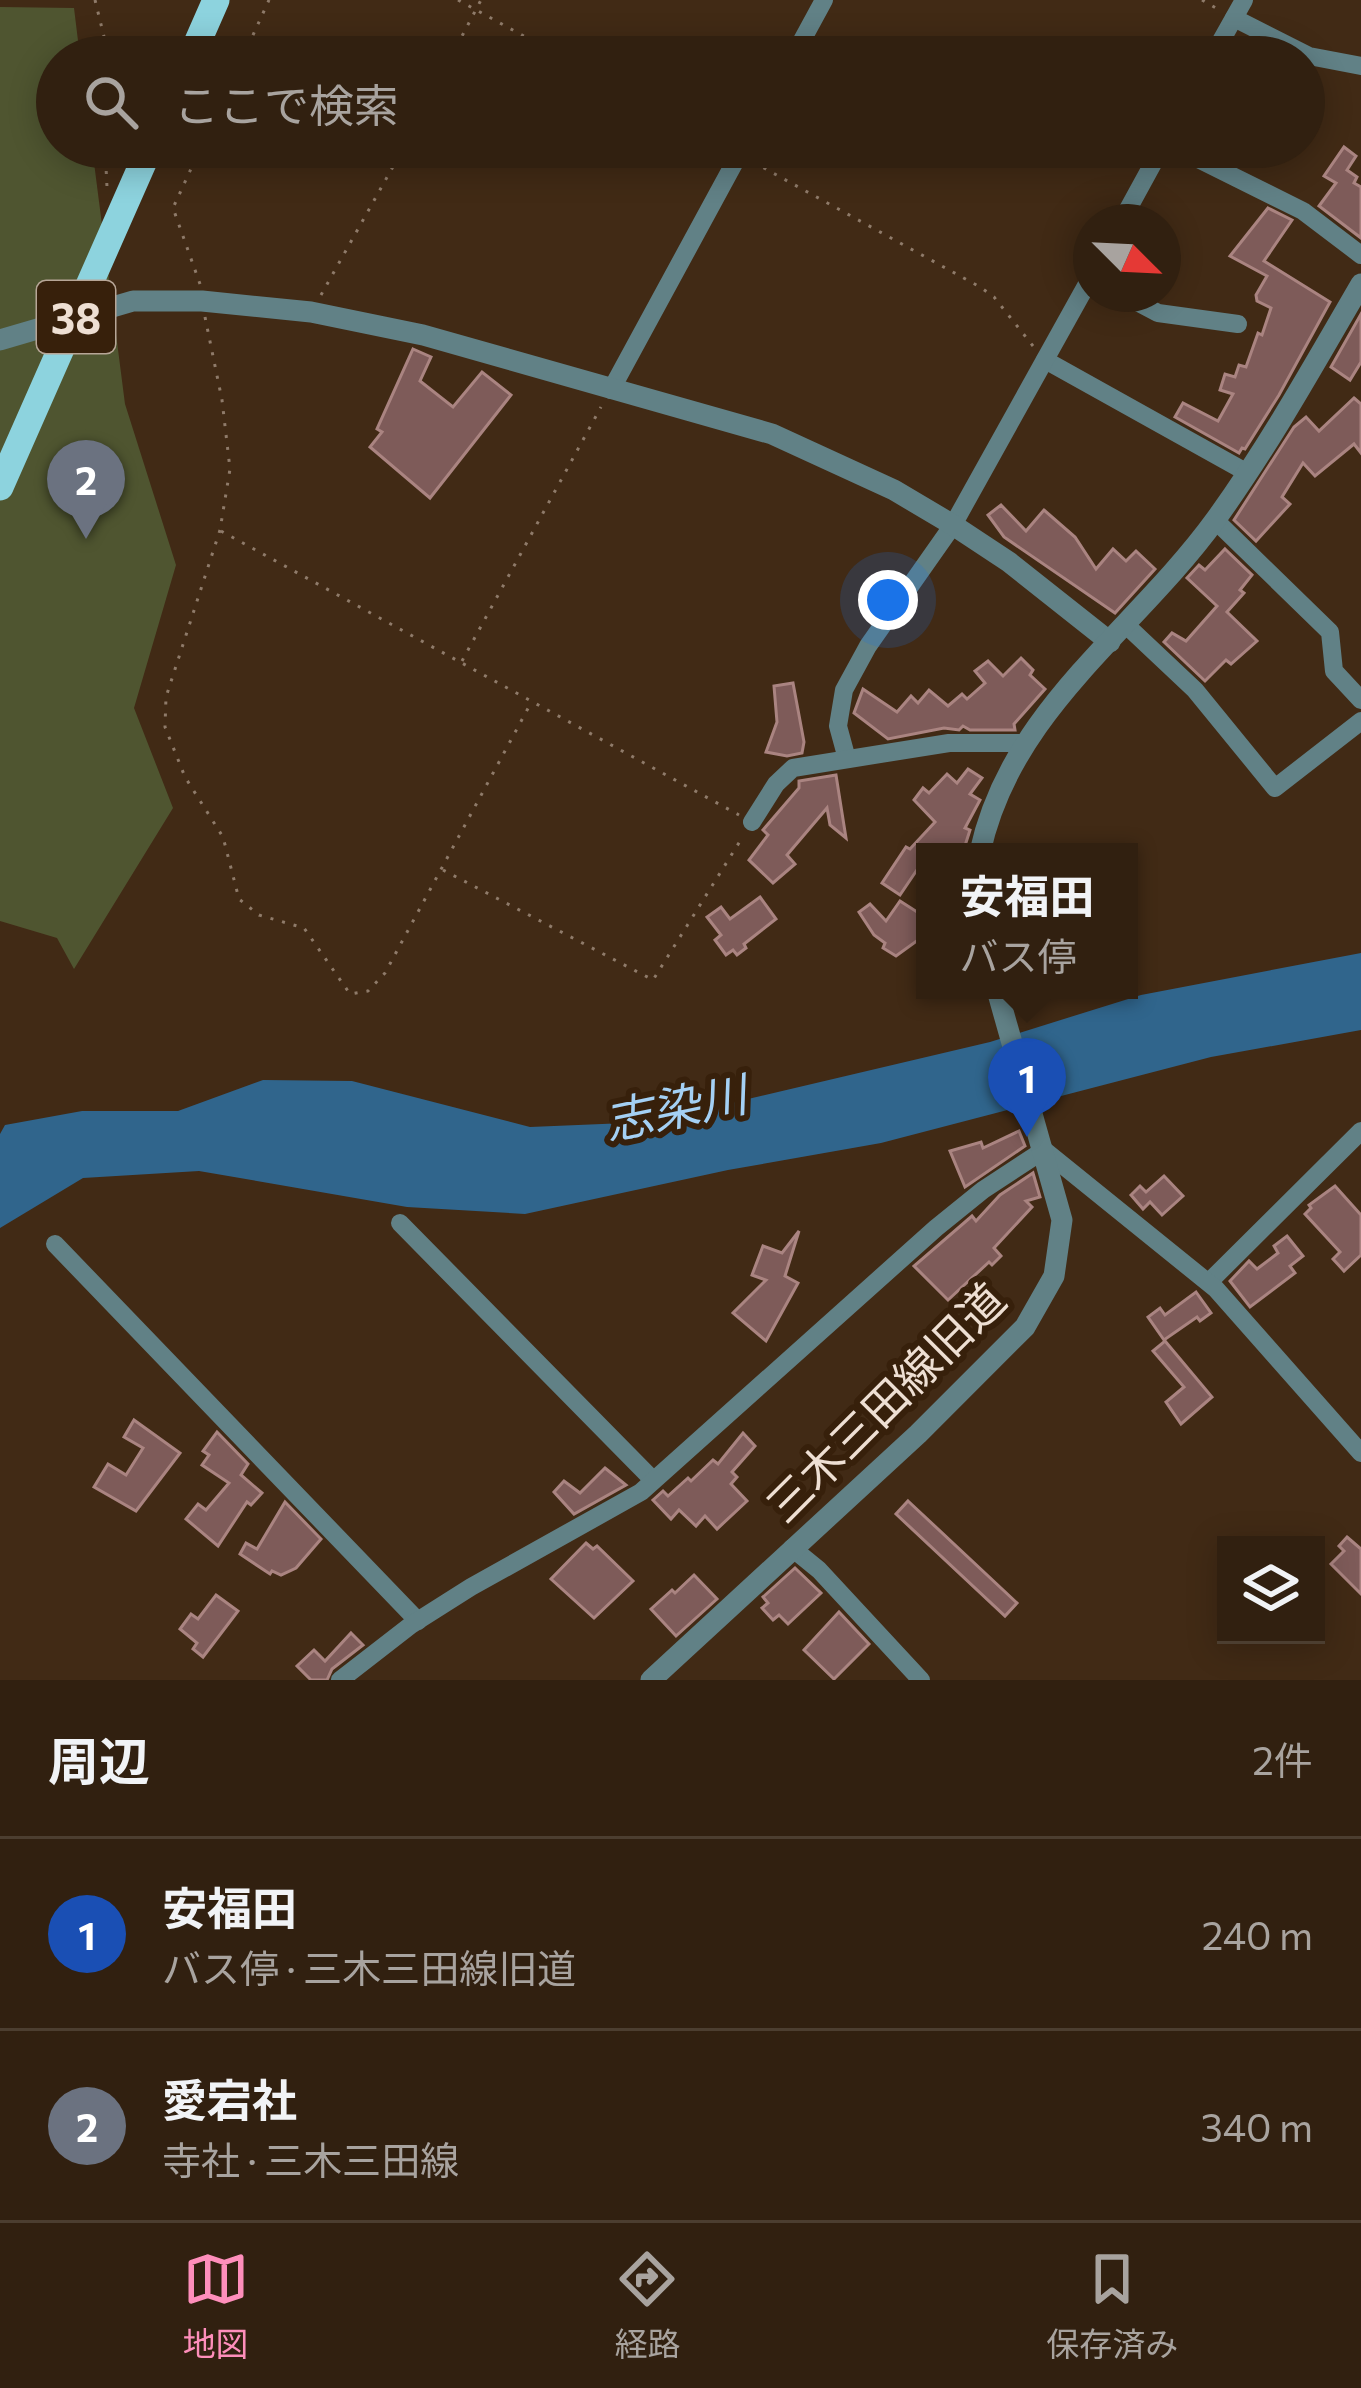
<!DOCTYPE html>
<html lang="ja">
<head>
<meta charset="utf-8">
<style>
  body { margin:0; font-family:Commissioner,"Noto Sans JP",sans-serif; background:#392819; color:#f1f3f6 }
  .controls { position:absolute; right:36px; bottom:36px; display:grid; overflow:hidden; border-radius:0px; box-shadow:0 6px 30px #0003 }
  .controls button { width:108px; height:108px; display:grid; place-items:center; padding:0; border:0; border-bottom:3px solid #4c3e30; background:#312010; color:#f1f3f6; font:60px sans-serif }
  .compass { position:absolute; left:1073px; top:204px; width:108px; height:108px; border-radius:50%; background:#312010; box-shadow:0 6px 30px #0003; rotate:114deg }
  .you { position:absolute; left:888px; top:600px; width:42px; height:42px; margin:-30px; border:9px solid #fff; border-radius:50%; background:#1a73e8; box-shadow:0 0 0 18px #1a73e833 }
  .badge { display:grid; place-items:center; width:78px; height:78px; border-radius:50%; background:#fe8ebb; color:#fff; font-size:39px; font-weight:700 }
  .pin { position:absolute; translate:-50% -99px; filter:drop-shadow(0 3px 6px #0008) }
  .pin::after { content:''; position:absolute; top:63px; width:42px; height:36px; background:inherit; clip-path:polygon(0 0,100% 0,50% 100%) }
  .popup { position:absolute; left:916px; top:843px; width:222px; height:156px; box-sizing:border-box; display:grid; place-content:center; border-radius:0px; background:#312010; filter:drop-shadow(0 3px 9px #0005); font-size:39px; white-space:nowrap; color:#a8a39f }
  .popup b { font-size:45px; color:#f1f3f6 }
  .popup::after { content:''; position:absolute; left:50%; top:100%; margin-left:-24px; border:24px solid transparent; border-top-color:#312010 }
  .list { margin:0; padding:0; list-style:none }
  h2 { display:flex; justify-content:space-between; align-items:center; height:156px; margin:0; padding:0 48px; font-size:51px }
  h2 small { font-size:39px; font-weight:400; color:#a8a39f }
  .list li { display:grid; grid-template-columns:78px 1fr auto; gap:36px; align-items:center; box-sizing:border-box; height:192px; padding:0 48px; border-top:3px solid #4c3e30 }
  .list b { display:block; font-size:45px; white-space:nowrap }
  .list p { margin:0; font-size:39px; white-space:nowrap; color:#a8a39f }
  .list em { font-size:39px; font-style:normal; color:#a8a39f }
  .icon { flex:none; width:66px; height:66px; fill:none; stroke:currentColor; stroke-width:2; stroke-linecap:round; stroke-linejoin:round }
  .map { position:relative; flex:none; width:1361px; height:1680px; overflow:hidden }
  .search { position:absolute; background:#312010; box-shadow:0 6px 30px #0003; left:36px; right:36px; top:36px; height:132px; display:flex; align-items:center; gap:30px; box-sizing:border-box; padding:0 42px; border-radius:66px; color:#a8a39f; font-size:45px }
  .sheet { height:540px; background:#312010 }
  nav { display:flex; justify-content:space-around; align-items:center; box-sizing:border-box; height:168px; border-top:3px solid #4c3e30; background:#312010; font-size:33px; color:#a8a39f }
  nav a { display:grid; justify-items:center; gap:6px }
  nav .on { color:#fe8ebb }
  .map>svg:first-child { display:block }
  .green { fill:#4f5530 }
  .water { fill:#30658c }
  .building { fill:#7e5b59; stroke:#aa8481; stroke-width:3 }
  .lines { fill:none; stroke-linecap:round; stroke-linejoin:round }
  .path { stroke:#8f7b6a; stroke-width:3; stroke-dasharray:3 9; stroke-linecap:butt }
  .minor { stroke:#618186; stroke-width:18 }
  .tertiary { stroke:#618186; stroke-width:21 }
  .primary { stroke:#8dd3de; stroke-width:27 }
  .labels { text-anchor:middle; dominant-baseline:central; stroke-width:12; stroke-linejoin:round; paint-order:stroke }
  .shield { fill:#37200b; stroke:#b7a697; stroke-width:3 }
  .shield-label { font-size:42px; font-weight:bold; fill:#eedfd3 }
  .street-label { font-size:45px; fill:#eedfd3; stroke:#37200b }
  .water-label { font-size:48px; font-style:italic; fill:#a4d0f4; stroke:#37200b }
</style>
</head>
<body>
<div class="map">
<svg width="1361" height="1680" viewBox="0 0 1361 1680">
  <rect width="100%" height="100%" fill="#412a15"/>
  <polygon class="green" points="0,7 74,8 80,57 57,57 57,147 92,147 125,404 176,565 134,708 173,808 74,969 57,938 0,921"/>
  <polygon class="water" points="1361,953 1361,1030 1211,1057 881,1143 728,1170 525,1214 407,1207 199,1171 83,1178 0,1228 0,1134 5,1125 82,1111 178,1111 263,1080 352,1081 530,1127 650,1122 990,1042 1141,995"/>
  <g class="building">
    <polygon points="1344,147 1356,156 1347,170 1357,177 1354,183 1361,187 1361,238 1319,206 1336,183 1324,176"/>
    <polygon points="1268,208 1292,220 1264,261 1330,302 1279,395 1245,449 1242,448 1239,453 1175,417 1183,403 1218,421 1233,394 1220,390 1225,374 1235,377 1239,365 1246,367 1258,333 1262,335 1271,308 1257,301 1256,295 1267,276 1230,256"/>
    <polygon points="1361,314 1361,362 1350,380 1331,367"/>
    <polygon points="413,349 431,357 420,381 453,407 482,372 511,395 430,498 370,447 382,432 377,429"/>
    <polygon points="1354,398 1361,404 1361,453 1354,444 1315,476 1303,463 1282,497 1290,504 1256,541 1234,520 1294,427 1306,417 1319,431"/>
    <polygon points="1001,505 1026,531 1044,510 1075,537 1096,569 1113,549 1126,561 1136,551 1155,569 1115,613 1004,537 988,515"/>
    <polygon points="1225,549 1252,575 1240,590 1244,593 1227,612 1257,641 1231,664 1226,660 1205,681 1164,642 1172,633 1186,641 1217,606 1187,578 1199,565 1205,570"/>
    <polygon points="1021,658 1033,670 1030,675 1045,689 1014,724 1015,730 970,730 963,726 959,730 944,728 888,739 854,713 863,689 897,712 911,696 918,703 929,690 948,706 962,694 967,699 985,683 975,671 988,661 1003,676"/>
    <polygon points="793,683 804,742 802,753 787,756 766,752 777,722 774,686"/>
    <polygon points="968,769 982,778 970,794 980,800 965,828 970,830 963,852 925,852 925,858 900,895 882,883 906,847 910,849 935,822 914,800 923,788 929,793 947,774 957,783"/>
    <polygon points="836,775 846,838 830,825 827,808 787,855 795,864 773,883 749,860 768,835 763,830 799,788 799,781"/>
    <polygon points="760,897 776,919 744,944 746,948 737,955 733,950 726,955 715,940 721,935 707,917 721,907 730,919"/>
    <polygon points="900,901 925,917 925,935 896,956 883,948 885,943 874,935 859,912 870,904 886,921"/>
    <polygon points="1019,1131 1025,1146 965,1187 950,1151 981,1142 983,1148"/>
    <polygon points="1033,1173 1040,1197 1026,1201 1032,1207 994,1248 1001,1256 992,1265 989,1262 948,1300 914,1266 972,1216 976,1221 1000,1195"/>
    <polygon points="1164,1176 1183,1196 1162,1215 1150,1202 1143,1209 1131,1195 1140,1186 1146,1192"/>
    <polygon points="1335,1186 1361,1215 1361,1255 1344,1271 1333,1259 1340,1252 1305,1214 1311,1208 1309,1205"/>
    <polygon points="799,1231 785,1276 798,1283 766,1341 733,1313 766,1280 752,1275 763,1246 782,1253"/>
    <polygon points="1287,1236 1303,1256 1290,1266 1295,1273 1250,1307 1230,1281 1249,1261 1257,1269 1278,1253 1274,1246"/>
    <polygon points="1196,1292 1211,1313 1200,1321 1197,1317 1164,1340 1148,1317 1160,1308 1165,1315"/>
    <polygon points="1165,1341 1212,1397 1181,1424 1166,1402 1184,1387 1153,1351"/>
    <polygon points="134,1420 180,1453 136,1511 94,1487 108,1464 126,1475 143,1448 124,1437"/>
    <polygon points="217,1432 248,1464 241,1475 262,1493 251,1505 247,1502 218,1546 186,1519 198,1504 206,1510 229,1483 202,1465 209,1455 203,1451"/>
    <polygon points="743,1433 755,1446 732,1472 737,1477 731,1484 747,1501 717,1529 705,1516 696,1526 679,1510 671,1519 653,1500 663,1491 668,1496 688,1478 691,1481 713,1460 718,1464"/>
    <polygon points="605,1468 626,1485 574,1514 554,1492 564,1481 580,1493"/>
    <polygon points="908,1501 1017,1603 1005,1616 896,1514"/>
    <polygon points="285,1502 321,1539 296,1568 281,1575 272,1571 270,1574 240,1554 246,1543 257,1549"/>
    <polygon points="1347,1537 1361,1549 1361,1594 1331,1564 1344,1551 1339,1546"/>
    <polygon points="586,1543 593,1549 597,1546 633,1581 594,1618 551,1579"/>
    <polygon points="795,1568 821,1593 788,1624 779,1615 773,1620 762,1608 768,1603 763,1597"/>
    <polygon points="694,1575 717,1599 676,1636 651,1609 672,1590 675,1593"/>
    <polygon points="216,1595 238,1611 203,1657 193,1649 197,1643 180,1629 191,1614 198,1619"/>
    <polygon points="839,1612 869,1644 834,1679 804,1650"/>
    <polygon points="351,1633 363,1645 332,1669 327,1680 311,1680 297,1666 314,1650 325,1661"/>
  </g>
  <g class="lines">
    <g class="path">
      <polyline points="95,0 109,57"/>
      <polyline points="458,0 562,57"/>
      <polyline points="1202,0 1216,8"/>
      <polyline points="243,57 269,0"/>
      <polyline points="451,57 481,0"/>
      <polyline points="105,147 107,187"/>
      <polyline points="753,162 980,287 994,297 1033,346"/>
      <polyline points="200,284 173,208 201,147"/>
      <polyline points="321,295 404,147"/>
      <polyline points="205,317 222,400 230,469 220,530 166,697 165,727 185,777 223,837 239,899 259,915 304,928 350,994 368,991 385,973 532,701"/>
      <polyline points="221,531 739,815"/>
      <polyline points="462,661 601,407"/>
      <polyline points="443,870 653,980 742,838"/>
    </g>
    <g class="minor">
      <polyline points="1234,18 1309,56 1361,66"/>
      <polyline points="793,57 824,0"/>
      <polyline points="1212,57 1244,0"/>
      <polyline points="1174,147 1303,211 1361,255"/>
      <polyline points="1121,222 1162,147"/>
      <polyline points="1122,294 1158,313 1238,324"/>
      <polyline points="1045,360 1246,472"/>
      <polyline points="611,390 743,147"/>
      <polyline points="1215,520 1330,632 1334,671 1361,700"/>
      <polyline points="1126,625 1195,690 1275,788 1361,721"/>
      <polyline points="847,759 838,726 844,690 868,646 953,525 1091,277"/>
      <polyline points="752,822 776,784 793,768 949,743 1023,743"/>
      <polyline points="400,1223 653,1480"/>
      <polyline points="55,1244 418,1621"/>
      <polyline points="1209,1282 1361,1131"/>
      <polyline points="792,1548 819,1570 921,1680"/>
      <polyline points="340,1680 411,1625 471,1587 641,1492 936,1228 983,1190 1044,1150 1216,1289 1361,1453"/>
    </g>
    <g class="tertiary">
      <polyline points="0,340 133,301 202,301 311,312 423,335 772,434 894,490 953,525 1009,562 1110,642"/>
      <path d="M980,852C1011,709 1134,632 1216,519C1270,444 1315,363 1361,284"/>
      <polyline points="651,1680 918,1434 1025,1327 1054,1276 1062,1220 997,990"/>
    </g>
    <g class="primary">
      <polyline points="191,57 216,0"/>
      <polyline points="0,487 150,147"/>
    </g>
  </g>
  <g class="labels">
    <rect class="shield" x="37" y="281" width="78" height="72" rx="9"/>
    <g class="shield-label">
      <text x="76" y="317">38</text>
    </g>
    <g class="street-label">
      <text transform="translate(884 1401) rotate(-45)">三木三田線旧道</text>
    </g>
    <g class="water-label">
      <text transform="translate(675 1106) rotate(-12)">志染川</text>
    </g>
  </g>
</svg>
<div class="controls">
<button><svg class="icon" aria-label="layers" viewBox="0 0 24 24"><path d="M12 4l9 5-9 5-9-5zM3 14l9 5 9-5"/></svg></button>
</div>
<svg class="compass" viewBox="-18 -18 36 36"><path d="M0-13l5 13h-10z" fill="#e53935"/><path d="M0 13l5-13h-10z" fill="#a8a39f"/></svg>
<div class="you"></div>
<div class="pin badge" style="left:1027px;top:1137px;background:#1a4fb4">1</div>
<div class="popup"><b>安福田</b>バス停</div>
<div class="pin badge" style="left:86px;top:539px;background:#6b7280">2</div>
<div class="search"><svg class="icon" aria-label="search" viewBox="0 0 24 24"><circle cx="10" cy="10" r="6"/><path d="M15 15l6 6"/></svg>ここで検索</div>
</div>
<section class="sheet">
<h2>周辺<small>2件</small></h2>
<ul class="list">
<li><span class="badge" style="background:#1a4fb4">1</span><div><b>安福田</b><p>バス停 · 三木三田線旧道</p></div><em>240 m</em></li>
<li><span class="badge" style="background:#6b7280">2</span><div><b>愛宕社</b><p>寺社 · 三木三田線</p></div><em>340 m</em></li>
</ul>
</section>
<nav>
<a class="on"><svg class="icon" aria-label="map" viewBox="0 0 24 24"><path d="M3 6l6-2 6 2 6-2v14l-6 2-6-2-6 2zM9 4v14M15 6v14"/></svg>地図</a>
<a><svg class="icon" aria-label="directions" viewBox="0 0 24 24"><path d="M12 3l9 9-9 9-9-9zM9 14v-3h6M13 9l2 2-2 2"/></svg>経路</a>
<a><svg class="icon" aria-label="saved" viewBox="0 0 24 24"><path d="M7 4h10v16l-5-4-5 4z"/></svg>保存済み</a>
</nav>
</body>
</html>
